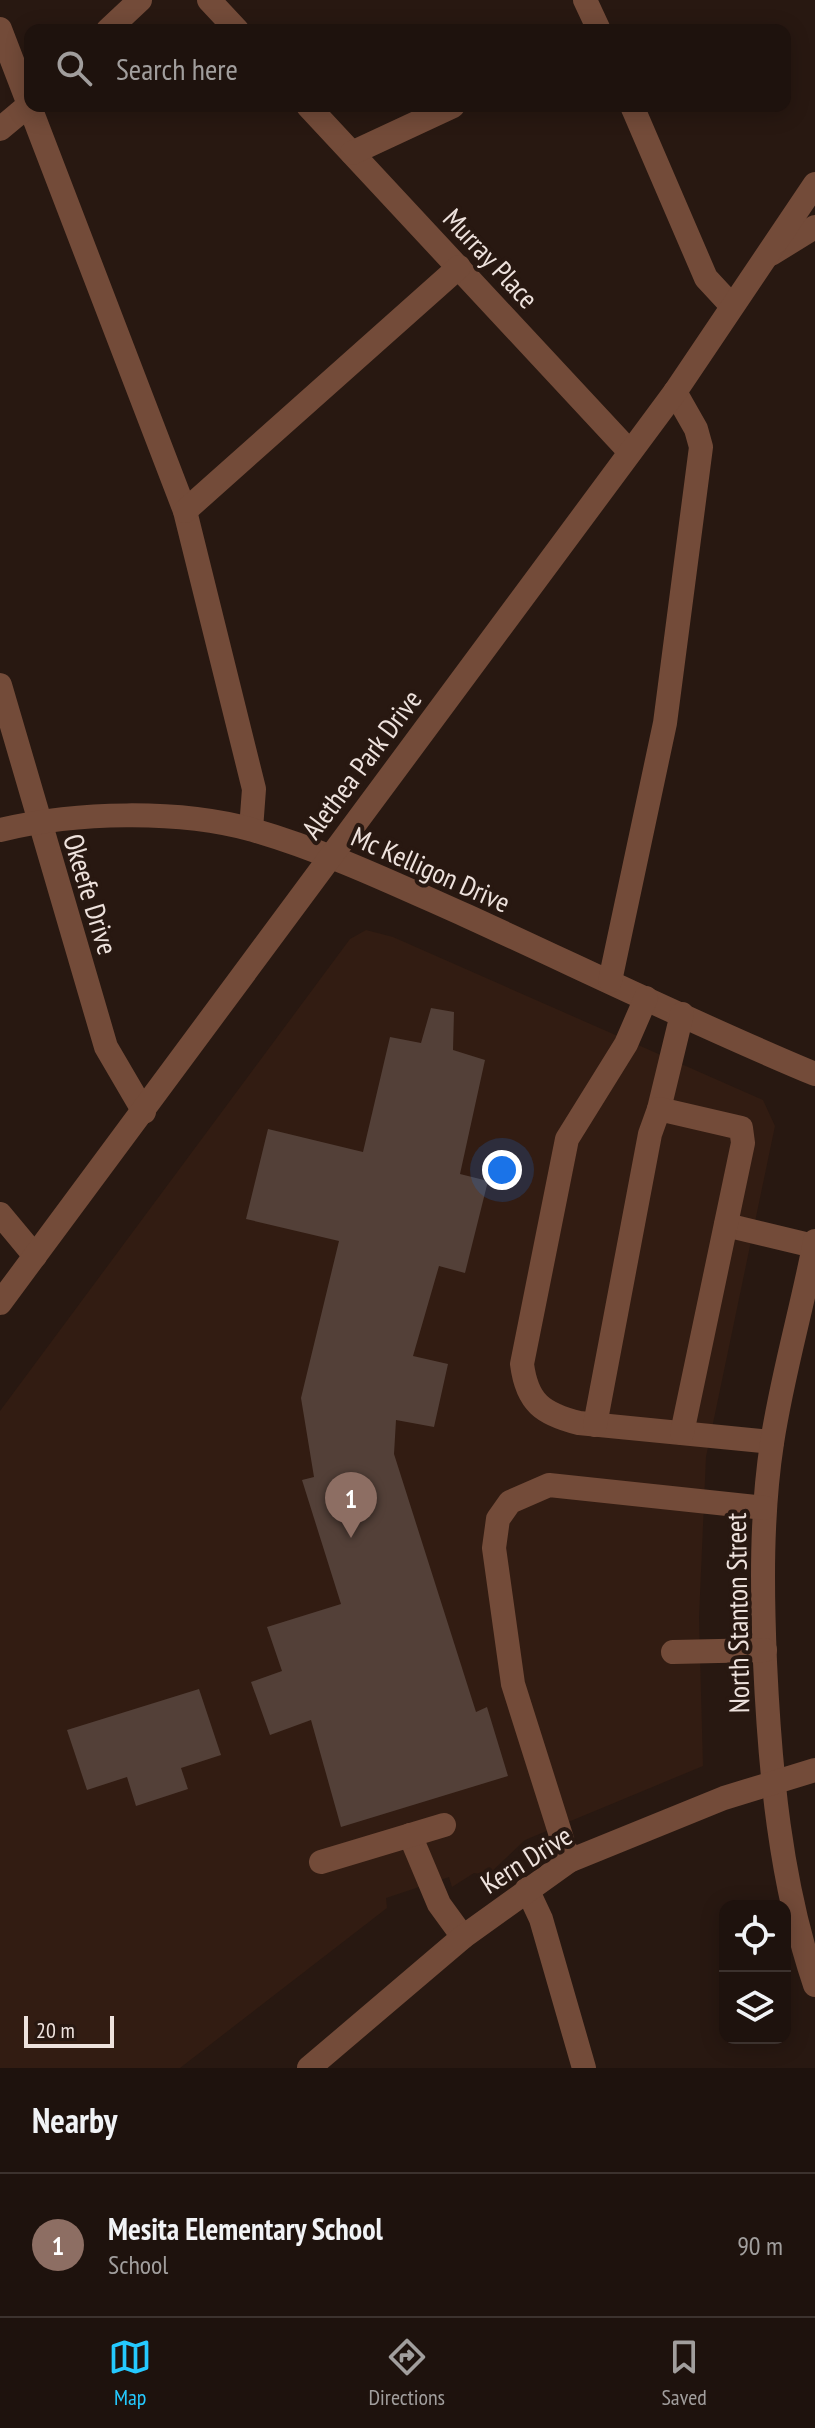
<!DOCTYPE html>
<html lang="en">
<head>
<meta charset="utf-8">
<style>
  body { margin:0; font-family:"PT Sans Narrow",sans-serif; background:#2b201b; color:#f1f3f6 }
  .controls { position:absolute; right:24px; bottom:24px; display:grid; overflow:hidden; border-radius:16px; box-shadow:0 4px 20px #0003 }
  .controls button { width:72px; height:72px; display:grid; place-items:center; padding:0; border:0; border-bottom:2px solid #3c322e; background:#1e120d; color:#f1f3f6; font:40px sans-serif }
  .scale { position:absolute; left:24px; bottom:20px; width:90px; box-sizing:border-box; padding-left:8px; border:4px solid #eee2dd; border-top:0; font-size:22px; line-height:28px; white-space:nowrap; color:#eee2dd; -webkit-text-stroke:6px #281811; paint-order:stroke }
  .you { position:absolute; left:502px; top:1170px; width:28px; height:28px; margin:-20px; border:6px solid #fff; border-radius:50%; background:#1a73e8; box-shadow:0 0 0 12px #1a73e833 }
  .badge { display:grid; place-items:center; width:52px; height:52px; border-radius:50%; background:#25c9fe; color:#fff; font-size:26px; font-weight:700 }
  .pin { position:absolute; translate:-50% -66px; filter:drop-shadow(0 2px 4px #0008) }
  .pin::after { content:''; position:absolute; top:42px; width:28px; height:24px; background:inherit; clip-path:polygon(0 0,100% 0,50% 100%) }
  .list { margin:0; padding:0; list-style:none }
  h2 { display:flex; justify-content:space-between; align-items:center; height:104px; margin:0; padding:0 32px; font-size:34px }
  h2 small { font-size:26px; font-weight:400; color:#a19e9d }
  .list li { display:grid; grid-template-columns:52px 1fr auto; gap:24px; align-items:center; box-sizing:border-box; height:144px; padding:0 32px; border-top:2px solid #3c322e }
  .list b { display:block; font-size:30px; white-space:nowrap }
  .list p { margin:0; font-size:26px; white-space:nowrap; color:#a19e9d }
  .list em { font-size:26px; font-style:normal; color:#a19e9d }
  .icon { flex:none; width:44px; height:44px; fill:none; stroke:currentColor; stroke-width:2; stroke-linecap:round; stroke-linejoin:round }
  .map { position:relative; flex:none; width:815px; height:2068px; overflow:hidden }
  .search { position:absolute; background:#1e120d; box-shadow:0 4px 20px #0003; left:24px; right:24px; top:24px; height:88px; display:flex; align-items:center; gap:20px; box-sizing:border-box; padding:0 28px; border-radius:16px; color:#a19e9d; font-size:30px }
  .sheet { height:248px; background:#1e120d }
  nav { display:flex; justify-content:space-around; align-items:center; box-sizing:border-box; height:112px; border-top:2px solid #3c322e; background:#1e120d; font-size:22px; color:#a19e9d }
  nav a { display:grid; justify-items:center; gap:4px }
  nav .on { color:#25c9fe }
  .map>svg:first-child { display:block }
  .built { fill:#321c12 }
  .building { fill:#534038 }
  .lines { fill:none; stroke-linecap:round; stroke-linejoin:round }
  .minor { stroke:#734b39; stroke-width:24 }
  .labels { text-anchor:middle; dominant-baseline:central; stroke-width:8; stroke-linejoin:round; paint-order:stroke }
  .street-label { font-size:28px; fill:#eee2dd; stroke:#281811 }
</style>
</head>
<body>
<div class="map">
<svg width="815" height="2068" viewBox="0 0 815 2068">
  <rect width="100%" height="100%" fill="#281811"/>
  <polygon class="built" points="366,930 393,937 763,1100 775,1126 706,1457 699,1618 703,1766 525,1840 488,1875 474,1873 452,1887 449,1877 386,1898 387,1908 180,2068 0,2068 0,1411 350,939"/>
  <g class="building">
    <polygon points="431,1008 454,1012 453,1050 485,1060 460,1174 488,1181 465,1273 439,1266 413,1356 448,1364 434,1427 396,1420 394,1454 476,1712 487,1707 508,1776 341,1827 311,1720 270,1735 251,1682 282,1671 267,1627 341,1604 302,1480 314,1477 301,1398 339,1241 246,1219 268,1129 363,1152 390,1037 421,1043"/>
    <polygon points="199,1689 221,1755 181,1768 188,1789 136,1806 127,1777 87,1790 67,1730"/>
  </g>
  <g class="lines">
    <g class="minor">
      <polyline points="209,0 237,30"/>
      <polyline points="585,0 599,30"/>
      <polyline points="0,29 185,511 254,789 251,829"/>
      <polyline points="108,30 140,0"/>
      <polyline points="308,106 630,452"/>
      <polyline points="632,106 706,278 731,305"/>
      <polyline points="0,129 30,104"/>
      <polyline points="352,153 453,106"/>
      <polyline points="771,254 815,227"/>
      <polyline points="185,511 459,267"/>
      <polyline points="0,685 106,1047 144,1112"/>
      <path d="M0,830C76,812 177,809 253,830C326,851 397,885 467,916C583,969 697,1025 815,1074"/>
      <polyline points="610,981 665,723 701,447 696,429 675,392"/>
      <path d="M646,998L626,1044L567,1139L522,1364C527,1403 543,1414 579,1423L772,1442"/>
      <polyline points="659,1109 682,1014"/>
      <polyline points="0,1214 35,1256"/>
      <polyline points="726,1225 814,1246"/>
      <path d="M815,1241C802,1309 782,1376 772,1443C761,1515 762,1589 765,1662C770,1771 780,1881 815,1985"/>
      <polyline points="0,1303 675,392 815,184"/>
      <polyline points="595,1425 650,1134 659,1109 741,1128 743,1143 682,1433"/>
      <polyline points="673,1652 765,1650"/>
      <polyline points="410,1835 439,1904 463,1937"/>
      <polyline points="569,1861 513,1684 494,1548 498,1519 510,1502 549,1485 765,1508"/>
      <polyline points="321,1862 444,1825"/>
      <polyline points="527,1889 541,1919 584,2068"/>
      <polyline points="309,2068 463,1937 569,1861 724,1798 815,1770"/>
    </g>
  </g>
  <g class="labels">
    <g class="street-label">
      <text transform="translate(491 258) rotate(47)">Murray Place</text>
      <text transform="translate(361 764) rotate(-53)">Alethea Park Drive</text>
      <text transform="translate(431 869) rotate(24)">Mc Kelligon Drive</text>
      <text transform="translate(91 894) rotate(73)">Okeefe Drive</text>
      <text transform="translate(737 1613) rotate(-91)">North Stanton Street</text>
      <text transform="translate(526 1859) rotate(-32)">Kern Drive</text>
    </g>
  </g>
</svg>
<div class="controls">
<button><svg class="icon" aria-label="locate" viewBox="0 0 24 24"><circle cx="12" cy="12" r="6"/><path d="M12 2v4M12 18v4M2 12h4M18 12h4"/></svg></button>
<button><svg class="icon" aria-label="layers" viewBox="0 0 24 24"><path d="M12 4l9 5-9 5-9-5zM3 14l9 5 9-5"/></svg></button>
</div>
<div class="scale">20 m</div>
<div class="you"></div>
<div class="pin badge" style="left:351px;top:1538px;background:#8d6e63">1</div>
<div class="search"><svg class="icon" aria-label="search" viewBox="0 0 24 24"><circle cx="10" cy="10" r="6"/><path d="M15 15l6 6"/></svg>Search here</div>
</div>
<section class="sheet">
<h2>Nearby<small></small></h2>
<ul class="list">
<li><span class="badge" style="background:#8d6e63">1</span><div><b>Mesita Elementary School</b><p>School</p></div><em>90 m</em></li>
</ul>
</section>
<nav>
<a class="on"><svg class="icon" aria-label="map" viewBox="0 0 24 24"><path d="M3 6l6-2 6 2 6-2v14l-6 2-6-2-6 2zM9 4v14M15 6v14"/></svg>Map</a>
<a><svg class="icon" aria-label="directions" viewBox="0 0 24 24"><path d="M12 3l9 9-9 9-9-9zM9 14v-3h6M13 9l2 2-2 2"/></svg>Directions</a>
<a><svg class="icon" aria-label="saved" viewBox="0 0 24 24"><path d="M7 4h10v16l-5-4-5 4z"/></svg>Saved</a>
</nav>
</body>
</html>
